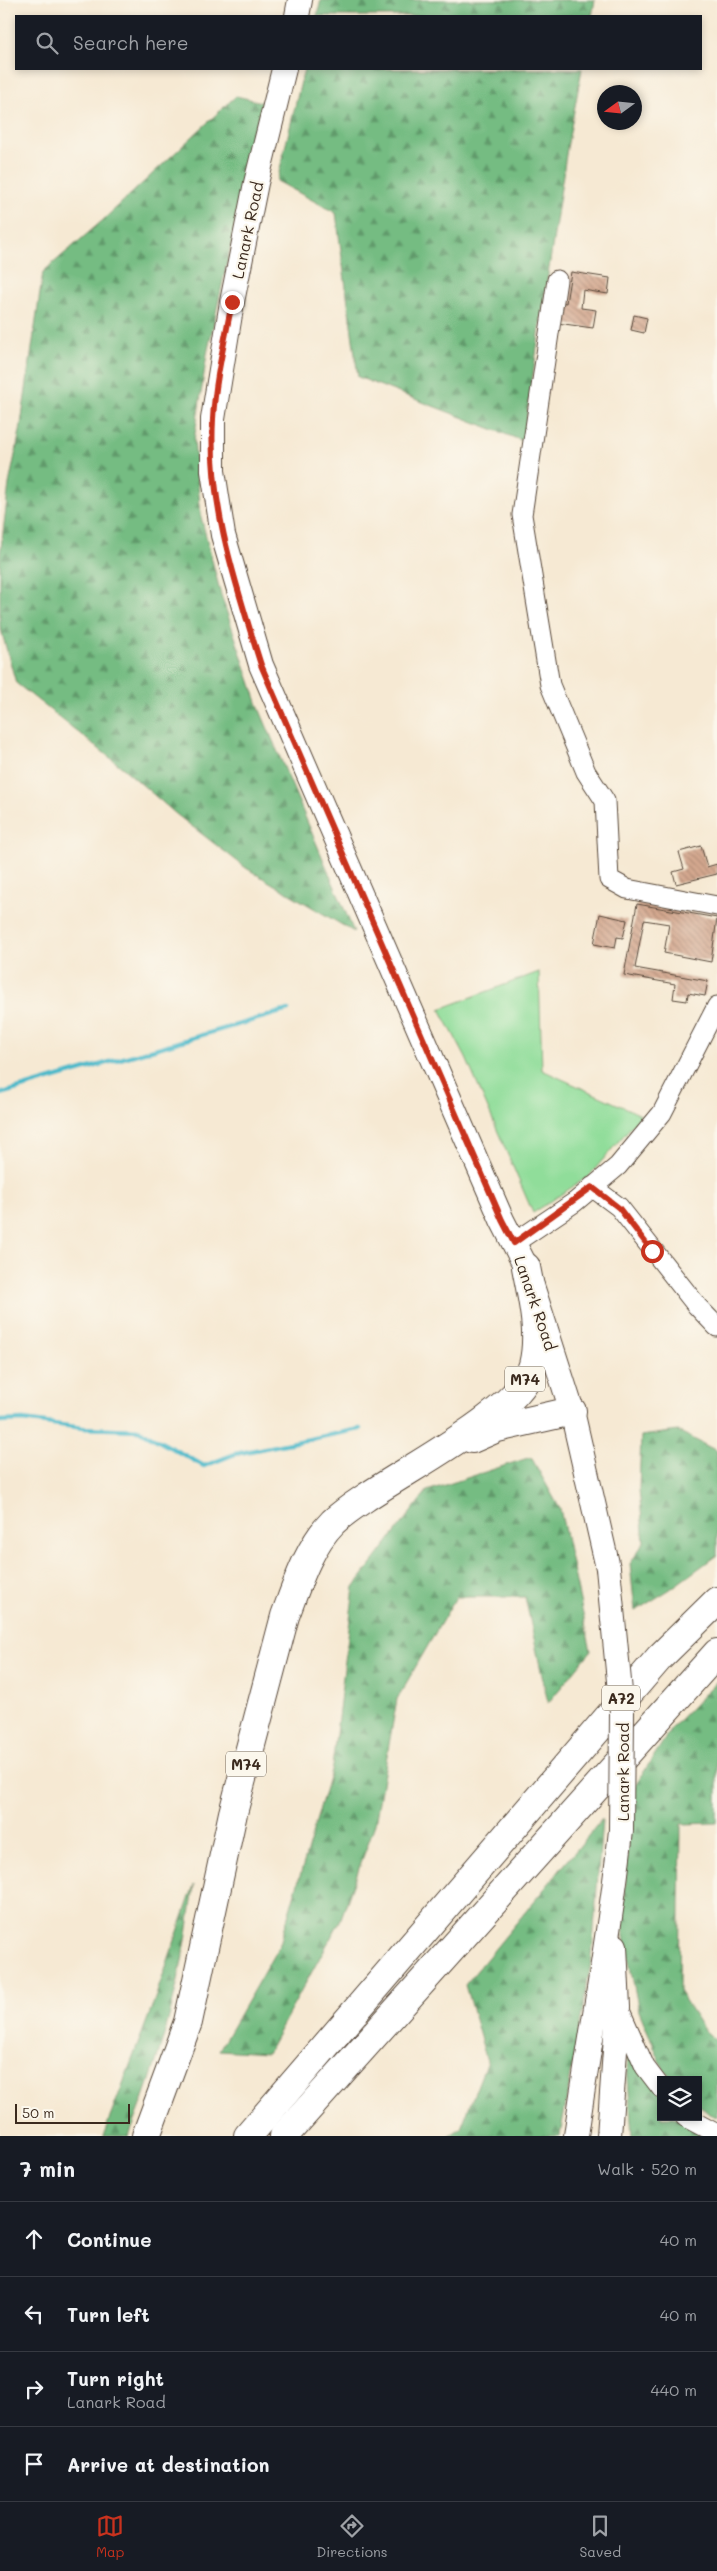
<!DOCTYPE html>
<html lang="en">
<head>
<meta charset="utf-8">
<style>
  body { margin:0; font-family:Mali,sans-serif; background:#20242c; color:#f1f3f6 }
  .controls { position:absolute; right:15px; bottom:15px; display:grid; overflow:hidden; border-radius:0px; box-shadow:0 2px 8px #0003 }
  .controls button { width:45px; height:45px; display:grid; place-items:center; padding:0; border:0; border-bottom:1px solid #363941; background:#171b24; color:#f1f3f6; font:25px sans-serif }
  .compass { position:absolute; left:597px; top:85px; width:45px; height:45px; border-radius:50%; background:#171b24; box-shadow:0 2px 8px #0003; rotate:255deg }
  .scale { position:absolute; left:15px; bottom:12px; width:115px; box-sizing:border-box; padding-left:5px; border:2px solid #3b2a1e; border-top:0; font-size:14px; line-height:18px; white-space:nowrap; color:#3b2a1e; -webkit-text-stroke:4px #fbf7ec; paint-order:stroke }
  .stop { position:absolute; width:15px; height:15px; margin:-11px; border:4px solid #c8321e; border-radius:50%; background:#fff }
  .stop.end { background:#c8321e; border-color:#fff; box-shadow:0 1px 5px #0008 }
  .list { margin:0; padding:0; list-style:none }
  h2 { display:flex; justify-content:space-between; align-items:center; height:65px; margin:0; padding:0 20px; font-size:21px }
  h2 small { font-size:16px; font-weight:400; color:#9ea1a6 }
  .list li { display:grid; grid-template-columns:32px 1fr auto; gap:15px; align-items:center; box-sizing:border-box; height:75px; padding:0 20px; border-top:1px solid #363941 }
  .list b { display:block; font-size:19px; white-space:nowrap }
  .list p { margin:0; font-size:16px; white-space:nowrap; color:#9ea1a6 }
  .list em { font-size:16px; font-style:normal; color:#9ea1a6 }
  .icon { flex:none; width:28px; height:28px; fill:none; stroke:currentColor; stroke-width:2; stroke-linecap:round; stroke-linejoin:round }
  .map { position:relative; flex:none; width:717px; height:2136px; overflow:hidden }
  .search { position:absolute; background:#171b24; box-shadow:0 2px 8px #0003; left:15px; right:15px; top:15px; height:55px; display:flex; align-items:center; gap:12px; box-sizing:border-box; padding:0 18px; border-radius:0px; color:#9ea1a6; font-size:19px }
  .sheet { height:365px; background:#171b24 }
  nav { display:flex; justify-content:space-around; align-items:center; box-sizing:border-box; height:70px; border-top:1px solid #363941; background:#171b24; font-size:14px; color:#9ea1a6 }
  nav a { display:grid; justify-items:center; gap:2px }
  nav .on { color:#c8321e }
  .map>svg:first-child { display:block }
  .green { fill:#90dd9a; stroke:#66845c }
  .forest { fill:url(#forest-firs); stroke:#587350 }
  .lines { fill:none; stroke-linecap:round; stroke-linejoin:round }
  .stream { stroke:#4ebaca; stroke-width:4.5 }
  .building { fill:url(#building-back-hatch) }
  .minor-casing { stroke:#574739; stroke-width:21 }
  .major-casing { stroke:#574739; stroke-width:26 }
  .highway-casing { stroke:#574739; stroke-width:30 }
  .minor { stroke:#fff; stroke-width:19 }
  .major { stroke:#fff; stroke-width:24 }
  .highway { stroke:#fff; stroke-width:28 }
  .major-bridge-casing { stroke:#574739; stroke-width:26; stroke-linecap:butt }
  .major-bridge { stroke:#fff; stroke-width:24 }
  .route { stroke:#c8321e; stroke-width:6 }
  .labels { text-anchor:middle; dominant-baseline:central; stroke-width:4.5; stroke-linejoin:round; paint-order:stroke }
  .shield { fill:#fbf7ec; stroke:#75685c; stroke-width:1 }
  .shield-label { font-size:15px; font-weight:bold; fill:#3b2a1e }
  .street-label { font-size:16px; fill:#3b2a1e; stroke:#fbf7ec }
</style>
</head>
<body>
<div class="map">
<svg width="717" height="2136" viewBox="0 0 717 2136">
  <defs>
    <pattern id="forest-firs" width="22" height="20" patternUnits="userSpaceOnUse" patternTransform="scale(1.25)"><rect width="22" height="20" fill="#74bc82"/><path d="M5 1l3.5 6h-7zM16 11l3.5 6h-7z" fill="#60996a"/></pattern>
    <pattern id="building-back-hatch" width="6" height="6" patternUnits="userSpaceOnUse" patternTransform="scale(1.25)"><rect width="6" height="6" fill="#d4a88f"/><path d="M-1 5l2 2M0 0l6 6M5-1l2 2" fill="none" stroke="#ad8974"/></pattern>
  </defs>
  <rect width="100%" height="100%" fill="#fbf7ec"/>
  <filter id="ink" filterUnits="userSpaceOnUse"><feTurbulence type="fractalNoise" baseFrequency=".02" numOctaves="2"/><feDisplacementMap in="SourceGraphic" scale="10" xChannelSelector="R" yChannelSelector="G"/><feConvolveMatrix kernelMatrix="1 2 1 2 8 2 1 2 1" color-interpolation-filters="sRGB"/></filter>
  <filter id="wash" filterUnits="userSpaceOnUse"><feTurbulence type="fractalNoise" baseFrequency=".0096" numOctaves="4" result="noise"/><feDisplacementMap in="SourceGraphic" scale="20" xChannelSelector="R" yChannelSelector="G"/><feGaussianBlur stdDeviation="1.12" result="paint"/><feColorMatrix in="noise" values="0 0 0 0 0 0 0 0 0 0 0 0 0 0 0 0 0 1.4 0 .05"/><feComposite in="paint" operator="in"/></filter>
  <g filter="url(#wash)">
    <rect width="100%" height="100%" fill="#f6e9d3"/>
    <polygon class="green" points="539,972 542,1070 641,1115 589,1176 533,1213 466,1058 440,1009"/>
    <g class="forest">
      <polygon points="321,0 595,0 592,16 317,16"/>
      <polygon points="304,69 582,69 567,148 523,441 358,377 336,213 277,181"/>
      <polygon points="236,96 262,102 207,354 194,440 201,517 221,595 259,708 354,932 246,868 176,814 123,768 16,683 0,626 0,556 9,484 20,431 43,272 102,221"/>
      <polygon points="678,1431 717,1451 717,1555 669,1590 635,1611 630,1564 644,1542 639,1489 641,1436"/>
      <polygon points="531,1457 560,1509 591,1651 548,1703 525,1597 456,1597 397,1699 375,1824 340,1921 267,2053 219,2050 280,1944 332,1767 354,1587 427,1491"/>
      <polygon points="717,1681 717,1823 681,1824 679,1991 704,2030 717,2041 717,2117 709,2114 698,2104 698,2080 674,2080 664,2070 639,2011 623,1931 630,1794 671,1729"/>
      <polygon points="602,1819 592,1957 560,2136 449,2136 461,2128 487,2061 465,1985"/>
      <path d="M194,1885C184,1971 162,2056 129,2136H103L151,2010Z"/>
      <polygon points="625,2036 661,2095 661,2117 674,2117 715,2136 632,2136"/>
    </g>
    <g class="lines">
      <g class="stream">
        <polyline points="0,1094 288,1010"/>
        <polyline points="0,1421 23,1420 83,1428 139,1430 204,1466 235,1454 360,1429"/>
      </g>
    </g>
    <g id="blocks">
      <g class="building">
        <polygon points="571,272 610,278 608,294 583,290 581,308 596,310 593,328 557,323 560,302 566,303"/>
        <polygon points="634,315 647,318 644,333 631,330"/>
        <polygon points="701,846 707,867 717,864 717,874 676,884 673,872 684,869 679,852"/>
        <polygon points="637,904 717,918 711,962 664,953 669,924 644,920 635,968 708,981 705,996 688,993 687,1001 673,999 675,984 624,975"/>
        <polygon points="600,914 627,920 623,938 617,937 615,948 594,944"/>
      </g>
    </g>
  </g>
  <g filter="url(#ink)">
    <use href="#blocks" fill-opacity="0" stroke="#574739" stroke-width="1"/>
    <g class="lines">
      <g class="minor-casing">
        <g id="minor">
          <polyline points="557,280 522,515 550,685 586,772 605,801 609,879 627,889 717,906"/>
          <polyline points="592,1187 619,1207 697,1306 717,1327"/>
          <polyline points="514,1243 575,1202 618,1166 662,1113 717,1006"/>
          <polyline points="619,2008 645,2067 661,2088"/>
          <polyline points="685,2117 717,2134"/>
        </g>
      </g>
      <g class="major-casing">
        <g id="major">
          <polyline points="297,16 300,0"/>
          <polyline points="284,69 256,183 232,302 213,419 213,471 223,535 261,665 502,1220 526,1267 572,1411 608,1568"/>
          <path d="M576,2136C590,2034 611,1932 621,1830"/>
          <polyline points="609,2136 618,2007 615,1946"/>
        </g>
      </g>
      <g class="highway-casing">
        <g id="highway">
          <polyline points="472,1439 497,1428 572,1411"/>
          <path d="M146,2136L188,2022L233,1813L285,1616C297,1584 309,1546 333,1522C377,1481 519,1419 533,1365C541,1333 532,1299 526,1267"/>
          <polyline points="248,2136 660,1657 717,1601"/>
          <polyline points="284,2136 717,1653"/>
        </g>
      </g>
      <use href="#minor" class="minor"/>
      <use href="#major" class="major"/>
      <use href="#highway" class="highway"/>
      <g class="major-bridge-casing">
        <polyline id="major-bridge" points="608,1568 622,1712 621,1830"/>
      </g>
      <use href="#major-bridge" class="major-bridge"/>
    </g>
  </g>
  <g class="lines" filter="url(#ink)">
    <path class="route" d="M232,302C225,340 215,380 213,419C208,504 236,585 261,665L502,1220L514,1243L592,1187L619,1208L652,1251"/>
  </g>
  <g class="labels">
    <g class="shield">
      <rect x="505" y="1366.5" width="40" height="25" rx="4"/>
      <rect x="602" y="1685.5" width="38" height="25" rx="4"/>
      <rect x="226" y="1751.5" width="40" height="25" rx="4"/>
    </g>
    <g class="shield-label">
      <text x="525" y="1379">M74</text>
      <text x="621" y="1698">A72</text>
      <text x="246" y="1764">M74</text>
    </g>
    <g class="street-label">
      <text transform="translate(247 230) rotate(-78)">Lanark Road</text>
      <text transform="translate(536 1303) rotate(71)">Lanark Road</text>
      <text transform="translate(622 1772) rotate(-90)">Lanark Road</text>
    </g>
  </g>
</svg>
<div class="controls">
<button><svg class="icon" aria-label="layers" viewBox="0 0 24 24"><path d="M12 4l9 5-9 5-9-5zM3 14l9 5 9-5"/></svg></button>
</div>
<svg class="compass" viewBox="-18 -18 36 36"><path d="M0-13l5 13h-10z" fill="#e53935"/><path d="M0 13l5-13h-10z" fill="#9ea1a6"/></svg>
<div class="scale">50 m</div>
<div class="stop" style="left:652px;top:1251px"></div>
<div class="stop end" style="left:232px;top:302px"></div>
<div class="search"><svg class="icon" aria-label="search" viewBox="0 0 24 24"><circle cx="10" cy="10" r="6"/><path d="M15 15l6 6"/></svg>Search here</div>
</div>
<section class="sheet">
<h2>7 min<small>Walk · 520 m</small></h2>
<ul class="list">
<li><svg class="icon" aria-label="ahead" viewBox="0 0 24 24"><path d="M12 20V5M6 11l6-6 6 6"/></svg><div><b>Continue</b></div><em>40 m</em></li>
<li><svg class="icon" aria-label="left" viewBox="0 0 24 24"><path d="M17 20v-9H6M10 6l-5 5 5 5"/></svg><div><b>Turn left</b></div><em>40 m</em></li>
<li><svg class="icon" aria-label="right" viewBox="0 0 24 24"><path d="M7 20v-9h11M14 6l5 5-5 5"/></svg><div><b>Turn right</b><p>Lanark Road</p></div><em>440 m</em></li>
<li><svg class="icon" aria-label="arrive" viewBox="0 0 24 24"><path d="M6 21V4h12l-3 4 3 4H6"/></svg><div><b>Arrive at destination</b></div></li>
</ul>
</section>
<nav>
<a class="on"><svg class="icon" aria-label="map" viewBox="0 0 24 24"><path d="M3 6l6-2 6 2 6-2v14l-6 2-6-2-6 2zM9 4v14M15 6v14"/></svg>Map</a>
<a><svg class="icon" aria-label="directions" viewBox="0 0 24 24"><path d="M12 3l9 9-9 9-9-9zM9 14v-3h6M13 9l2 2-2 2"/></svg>Directions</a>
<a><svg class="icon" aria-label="saved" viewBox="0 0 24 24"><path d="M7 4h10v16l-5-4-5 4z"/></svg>Saved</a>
</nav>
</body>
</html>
